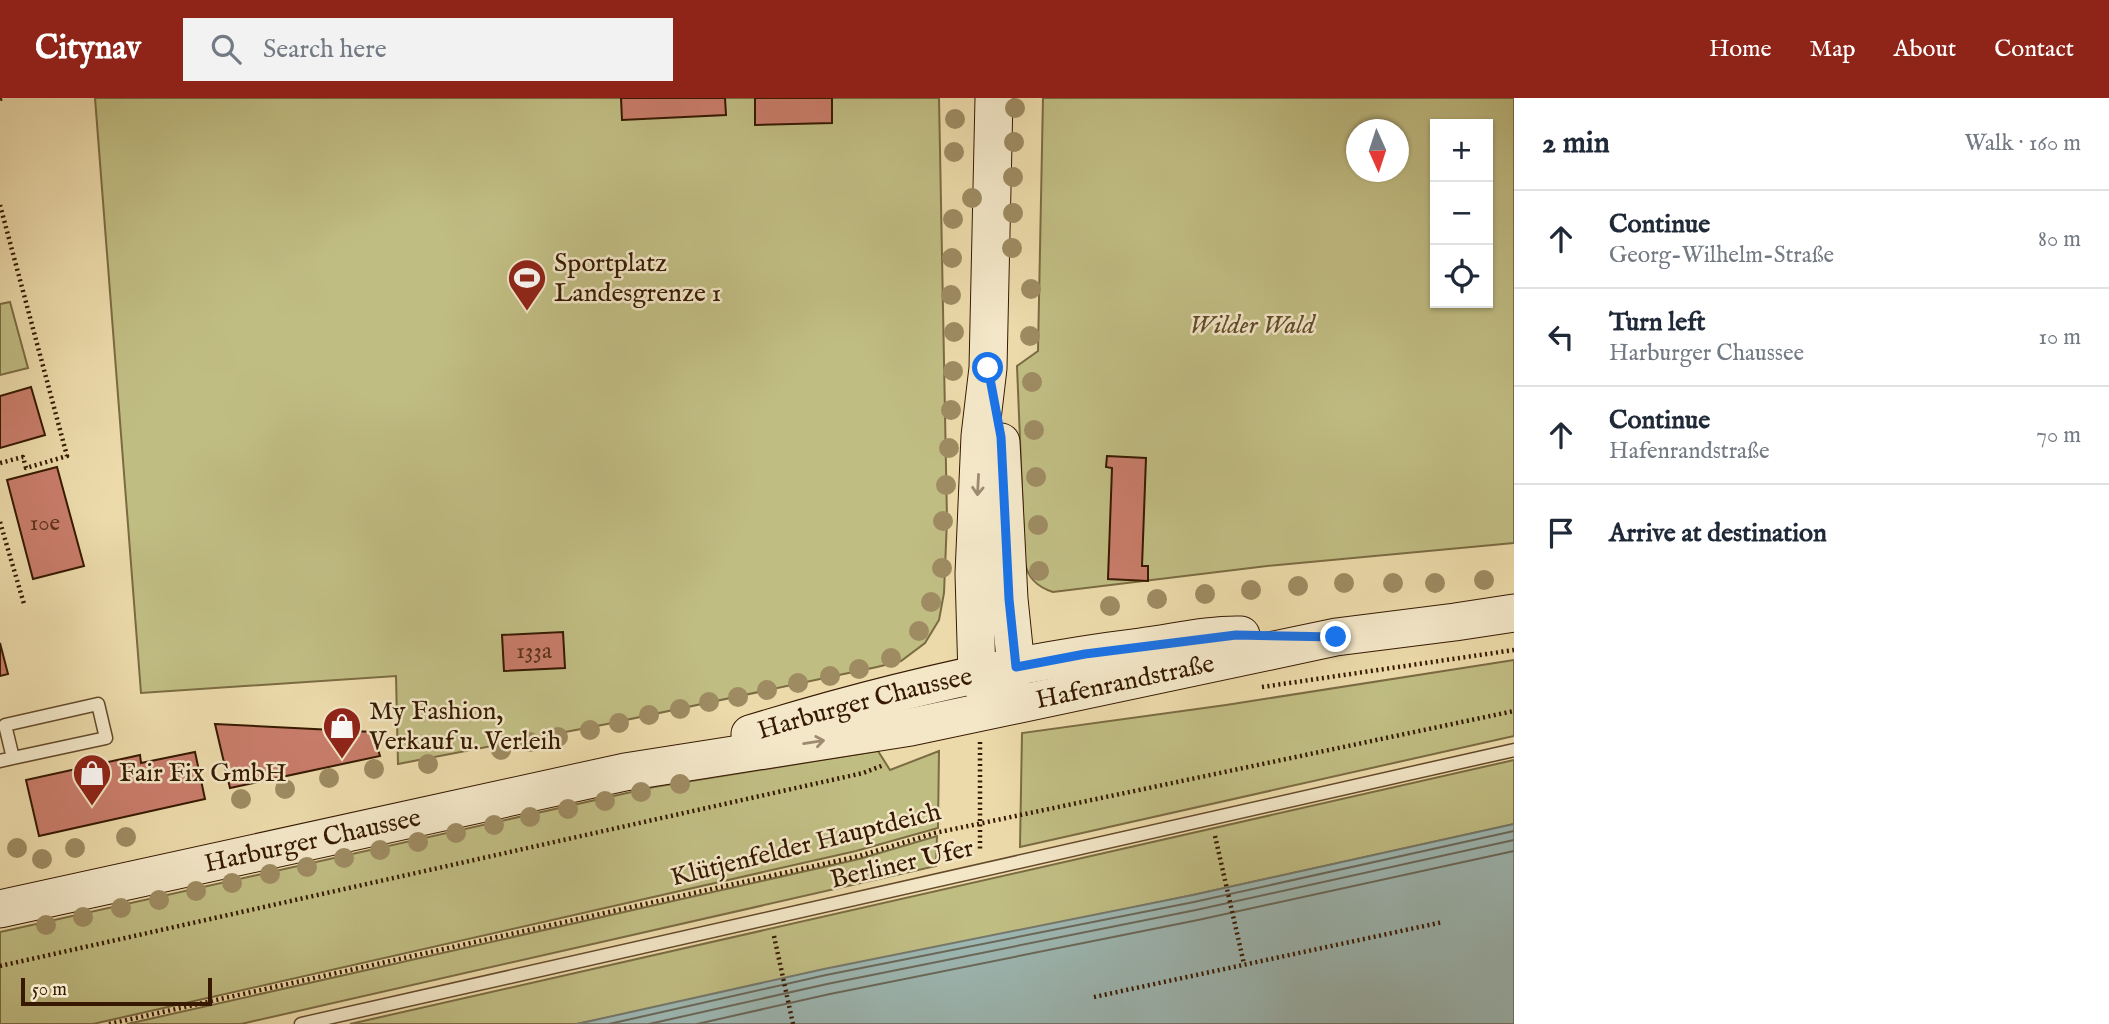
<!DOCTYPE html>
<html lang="en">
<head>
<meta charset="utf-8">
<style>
  body { margin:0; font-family:"IM FELL English",serif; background:#f2f2f3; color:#1f2937 }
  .controls { position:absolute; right:21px; top:21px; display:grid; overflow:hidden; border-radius:0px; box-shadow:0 2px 5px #0004 }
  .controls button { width:63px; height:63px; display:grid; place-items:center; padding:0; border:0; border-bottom:2px solid #e0e1e3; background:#fff; color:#1f2937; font:35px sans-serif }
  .compass { position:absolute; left:1346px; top:21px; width:63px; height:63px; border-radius:50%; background:#fff; box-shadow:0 2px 5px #0004; rotate:177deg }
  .scale { position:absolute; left:21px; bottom:18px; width:191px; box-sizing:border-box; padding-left:7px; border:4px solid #361900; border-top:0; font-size:19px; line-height:24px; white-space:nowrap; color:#361900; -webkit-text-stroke:5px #f3e7c8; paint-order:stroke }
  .stop { position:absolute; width:21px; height:21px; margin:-16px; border:5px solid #1a73e8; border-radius:50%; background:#fff }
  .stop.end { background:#1a73e8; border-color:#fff; box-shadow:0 2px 7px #0008 }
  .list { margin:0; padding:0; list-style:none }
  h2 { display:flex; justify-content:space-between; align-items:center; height:91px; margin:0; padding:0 28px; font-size:30px }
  h2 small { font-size:23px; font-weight:400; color:#747a83 }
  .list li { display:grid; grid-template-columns:46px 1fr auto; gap:21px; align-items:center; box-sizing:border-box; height:98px; padding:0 28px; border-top:2px solid #e0e1e3 }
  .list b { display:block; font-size:26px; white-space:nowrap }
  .list p { margin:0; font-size:23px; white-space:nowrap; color:#747a83 }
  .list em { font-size:23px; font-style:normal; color:#747a83 }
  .icon { flex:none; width:38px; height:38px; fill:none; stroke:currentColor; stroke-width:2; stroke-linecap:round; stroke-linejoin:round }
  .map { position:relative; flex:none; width:1514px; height:926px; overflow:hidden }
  header { display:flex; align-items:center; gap:42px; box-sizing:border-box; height:98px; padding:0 35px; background:#8f2418; color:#fff }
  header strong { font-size:33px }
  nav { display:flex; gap:38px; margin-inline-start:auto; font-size:24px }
  .search { width:490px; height:63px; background:#f2f2f3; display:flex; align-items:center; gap:18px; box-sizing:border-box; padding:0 24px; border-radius:0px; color:#747a83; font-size:26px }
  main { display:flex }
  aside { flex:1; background:#fff }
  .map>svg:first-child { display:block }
  .green { fill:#c0bd83; stroke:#7b6b42; stroke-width:2; fill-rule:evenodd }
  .water { fill:#9db8b4; stroke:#74786c; stroke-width:2 }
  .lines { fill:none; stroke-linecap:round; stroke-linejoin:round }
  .shore { stroke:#6a685a; stroke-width:2 }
  .building { fill:#c97d6b; stroke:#361900; stroke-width:2 }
  .lane-casing { stroke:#64492a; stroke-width:15 }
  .secondary-casing { stroke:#361900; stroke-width:39 }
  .path { stroke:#361900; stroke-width:4.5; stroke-dasharray:2 3.5; stroke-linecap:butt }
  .lane { stroke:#f3e7c8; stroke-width:12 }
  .secondary { stroke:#f3e7c8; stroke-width:37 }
  .tree { fill:#9e8b62 }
  .oneway { stroke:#9e8a6e }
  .route { stroke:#1a73e8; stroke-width:9 }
  .labels { text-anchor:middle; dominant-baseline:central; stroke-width:5; stroke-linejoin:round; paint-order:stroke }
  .number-label { font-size:23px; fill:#5b321b }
  .poi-label { font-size:26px; fill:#361900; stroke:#f3e7c8; text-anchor:start }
  .park-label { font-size:26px; font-style:italic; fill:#5f4a27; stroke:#f3e7c8 }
  .street-label { font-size:26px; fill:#361900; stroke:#f3e7c8 }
</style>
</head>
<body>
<header>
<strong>Citynav</strong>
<div class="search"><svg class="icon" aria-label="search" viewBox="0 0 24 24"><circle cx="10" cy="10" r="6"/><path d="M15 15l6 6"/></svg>Search here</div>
<nav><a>Home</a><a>Map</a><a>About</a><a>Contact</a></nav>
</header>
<main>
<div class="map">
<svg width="1514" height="926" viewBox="0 0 1514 926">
  <rect width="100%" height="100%" fill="#ecdaaa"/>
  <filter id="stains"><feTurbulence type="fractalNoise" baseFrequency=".00286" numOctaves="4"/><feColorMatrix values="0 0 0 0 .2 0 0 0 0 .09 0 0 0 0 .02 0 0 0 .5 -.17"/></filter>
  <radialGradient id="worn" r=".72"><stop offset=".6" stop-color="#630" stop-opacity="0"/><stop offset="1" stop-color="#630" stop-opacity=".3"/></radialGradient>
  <g class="green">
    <polygon points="95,0 939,0 947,421 944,495 939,522 925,545 901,563 877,569 607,626 398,666 396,578 141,595"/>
    <path d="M1043,0H1514V445L1267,468L1053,494C1038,489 1028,481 1025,465L1017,268L1038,253ZM1435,26H1488V205H1435ZM1356,32H1398V74H1356Z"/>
    <polygon points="10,204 28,270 0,277 0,206"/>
    <polygon points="1514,562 1514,638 1020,749 1022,635 1226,607"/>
    <polygon points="878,653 890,672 939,653 938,730 856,753 93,926 0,926 0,834 654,689"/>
    <polygon points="1514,662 1514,726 1193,797 577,926 350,926"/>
    <polygon points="937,738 936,768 241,926 127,926 859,761"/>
  </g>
  <polygon class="water" points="1514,726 1514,926 577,926 824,871 1193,797"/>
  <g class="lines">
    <g class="shore">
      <polyline points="609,926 826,877 1194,804 1514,733"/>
      <polyline points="649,926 827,886 1196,812 1514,742"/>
      <polyline points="697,926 830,896 1198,822 1514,753"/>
    </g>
  </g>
  <g class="building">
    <polygon points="621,0 725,0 726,17 622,22"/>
    <polygon points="755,0 832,0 832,25 755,27"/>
    <polygon points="31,289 45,337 0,350 0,298"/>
    <polygon points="1107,358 1146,360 1142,468 1148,468 1148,483 1108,481 1112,370 1106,369"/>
    <polygon points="57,369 84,468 33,481 7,382"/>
    <polygon points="563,534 565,570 504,573 502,537"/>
    <polygon points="0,545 8,576 0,578"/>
    <polygon points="215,626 373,634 380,658 230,690"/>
    <polygon points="195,654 205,701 39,738 26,682 140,657 141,665"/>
  </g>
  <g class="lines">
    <g class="lane-casing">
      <g id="lane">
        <polyline points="0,663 13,660 106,640 98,606 5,627 13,660"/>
        <polyline points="301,926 1514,652"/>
      </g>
    </g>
    <g class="secondary-casing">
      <g id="secondary">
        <polyline points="1001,344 1009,501 1016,569 1005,591"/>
        <polyline points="988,598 977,578 974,476 980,338 988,270 994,0"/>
        <path id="s1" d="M750,636C877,597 1008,565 1140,549C1173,545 1208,536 1241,537"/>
        <path id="s2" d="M0,811L625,674L911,629L1336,539L1455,524L1514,515"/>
      </g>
    </g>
    <g class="path">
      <polyline points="0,1 3,0"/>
      <polyline points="0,107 67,358 26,370 23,359 0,365"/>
      <polyline points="0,424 24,506"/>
      <polyline points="1262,589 1514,552"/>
      <polyline points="980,644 980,754"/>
      <polyline points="1215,738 1244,866"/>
      <polyline points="774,838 793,926"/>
      <polyline points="0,868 863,675 884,667"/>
      <polyline points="1094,899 1443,824"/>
      <polyline points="109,926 859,758 935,735 1514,613"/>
    </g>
    <use href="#lane" class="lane"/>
    <use href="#secondary" class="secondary"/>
  </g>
  <g class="tree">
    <circle cx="1015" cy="10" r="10"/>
    <circle cx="955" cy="21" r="10"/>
    <circle cx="1014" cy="44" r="10"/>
    <circle cx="954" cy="54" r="10"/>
    <circle cx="1013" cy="79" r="10"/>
    <circle cx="972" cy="100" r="10"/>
    <circle cx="1013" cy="115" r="10"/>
    <circle cx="953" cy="121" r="10"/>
    <circle cx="1012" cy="150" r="10"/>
    <circle cx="952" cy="160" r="10"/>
    <circle cx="1031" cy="191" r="10"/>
    <circle cx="951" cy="197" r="10"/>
    <circle cx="954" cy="234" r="10"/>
    <circle cx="1030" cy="238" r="10"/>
    <circle cx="953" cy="273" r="10"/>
    <circle cx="1032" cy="284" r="10"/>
    <circle cx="951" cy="312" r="10"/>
    <circle cx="1034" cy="332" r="10"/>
    <circle cx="949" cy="350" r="10"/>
    <circle cx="1036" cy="379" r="10"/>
    <circle cx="946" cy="387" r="10"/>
    <circle cx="943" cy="423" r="10"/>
    <circle cx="1038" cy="427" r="10"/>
    <circle cx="942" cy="470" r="10"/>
    <circle cx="1039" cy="473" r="10"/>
    <circle cx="1484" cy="482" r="10"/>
    <circle cx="1344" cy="485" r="10"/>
    <circle cx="1393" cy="485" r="10"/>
    <circle cx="1435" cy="485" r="10"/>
    <circle cx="1298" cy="488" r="10"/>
    <circle cx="1251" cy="492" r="10"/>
    <circle cx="1205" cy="496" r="10"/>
    <circle cx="1157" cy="501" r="10"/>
    <circle cx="931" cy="504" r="10"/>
    <circle cx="1110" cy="508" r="10"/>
    <circle cx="919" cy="533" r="10"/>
    <circle cx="891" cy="560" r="10"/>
    <circle cx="859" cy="571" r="10"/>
    <circle cx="830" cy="578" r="10"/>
    <circle cx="798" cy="585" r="10"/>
    <circle cx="767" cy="592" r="10"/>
    <circle cx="738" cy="599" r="10"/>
    <circle cx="709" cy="604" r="10"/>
    <circle cx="680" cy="611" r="10"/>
    <circle cx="649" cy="617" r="10"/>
    <circle cx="619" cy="625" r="10"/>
    <circle cx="590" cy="632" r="10"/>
    <circle cx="558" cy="639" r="10"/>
    <circle cx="530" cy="644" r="10"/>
    <circle cx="501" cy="652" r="10"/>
    <circle cx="428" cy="666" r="10"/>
    <circle cx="374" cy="671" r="10"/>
    <circle cx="329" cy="680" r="10"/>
    <circle cx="680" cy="686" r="10"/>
    <circle cx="285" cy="691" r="10"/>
    <circle cx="641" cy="694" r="10"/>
    <circle cx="241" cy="701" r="10"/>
    <circle cx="605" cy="703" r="10"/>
    <circle cx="568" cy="711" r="10"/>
    <circle cx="530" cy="719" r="10"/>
    <circle cx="494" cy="727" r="10"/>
    <circle cx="456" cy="735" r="10"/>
    <circle cx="126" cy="739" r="10"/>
    <circle cx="418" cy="744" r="10"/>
    <circle cx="17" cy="750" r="10"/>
    <circle cx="75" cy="750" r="10"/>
    <circle cx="380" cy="752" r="10"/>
    <circle cx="344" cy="760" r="10"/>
    <circle cx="42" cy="761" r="10"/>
    <circle cx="307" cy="769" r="10"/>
    <circle cx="270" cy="776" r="10"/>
    <circle cx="232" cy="785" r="10"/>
    <circle cx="196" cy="793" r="10"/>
    <circle cx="159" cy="802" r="10"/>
    <circle cx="121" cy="810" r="10"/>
    <circle cx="83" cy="819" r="10"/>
    <circle cx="46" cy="827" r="10"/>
  </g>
  <defs><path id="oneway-shaft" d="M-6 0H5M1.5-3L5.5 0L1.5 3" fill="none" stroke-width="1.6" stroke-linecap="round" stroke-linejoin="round" transform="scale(1.75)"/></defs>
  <g class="oneway">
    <use href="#oneway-shaft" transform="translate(978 387) rotate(93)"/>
    <use href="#oneway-shaft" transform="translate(814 644) rotate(-9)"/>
  </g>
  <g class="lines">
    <polyline class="route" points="988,270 1001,339 1009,501 1016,569 1085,556 1236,537 1336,539"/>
  </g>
  <defs>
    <g id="stadium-pin" transform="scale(2.0125)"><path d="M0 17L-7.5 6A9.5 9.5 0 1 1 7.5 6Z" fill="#8f2418" stroke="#f3e7c8"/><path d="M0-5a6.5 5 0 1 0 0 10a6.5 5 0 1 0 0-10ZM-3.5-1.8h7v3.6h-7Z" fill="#fff"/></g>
    <g id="shop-pin" transform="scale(2.0125)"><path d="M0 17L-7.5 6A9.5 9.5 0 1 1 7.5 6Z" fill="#8f2418" stroke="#f3e7c8"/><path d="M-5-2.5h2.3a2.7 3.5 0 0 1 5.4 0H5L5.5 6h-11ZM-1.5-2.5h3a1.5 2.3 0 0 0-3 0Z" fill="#fff"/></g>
  </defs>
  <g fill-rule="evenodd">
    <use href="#stadium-pin" x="527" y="180"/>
    <use href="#shop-pin" x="342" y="628"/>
    <use href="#shop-pin" x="92" y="675"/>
  </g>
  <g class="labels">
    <g class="number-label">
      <text x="45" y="425">10e</text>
      <text x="534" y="553">133a</text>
    </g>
    <g class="poi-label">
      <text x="554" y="165">Sportplatz<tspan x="554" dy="30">Landesgrenze 1</tspan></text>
      <text x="369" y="613">My Fashion,<tspan x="369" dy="30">Verkauf u. Verleih</tspan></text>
      <text x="119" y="675">Fair Fix GmbH</text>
    </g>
    <g class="park-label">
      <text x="1252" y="227">Wilder Wald</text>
    </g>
    <g class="street-label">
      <text stroke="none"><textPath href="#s2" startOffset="1148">Hafenrandstraße</textPath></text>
      <text stroke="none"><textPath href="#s1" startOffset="119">Harburger Chaussee</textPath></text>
      <text stroke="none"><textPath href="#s2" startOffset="320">Harburger Chaussee</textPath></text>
      <text transform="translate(806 747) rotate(-14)">Klütjenfelder Hauptdeich</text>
      <text transform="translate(902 766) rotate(-13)">Berliner Ufer</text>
    </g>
  </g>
  <rect width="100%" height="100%" filter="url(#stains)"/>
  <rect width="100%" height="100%" fill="url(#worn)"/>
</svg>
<div class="controls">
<button>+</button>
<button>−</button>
<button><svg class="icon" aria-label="locate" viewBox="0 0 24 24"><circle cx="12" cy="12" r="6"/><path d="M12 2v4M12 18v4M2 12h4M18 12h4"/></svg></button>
</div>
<svg class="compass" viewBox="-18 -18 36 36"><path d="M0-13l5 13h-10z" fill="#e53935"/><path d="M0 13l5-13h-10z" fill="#747a83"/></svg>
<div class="scale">50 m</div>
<div class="stop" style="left:988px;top:270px"></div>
<div class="stop end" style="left:1336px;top:539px"></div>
</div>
<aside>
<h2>2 min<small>Walk · 160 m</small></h2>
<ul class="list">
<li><svg class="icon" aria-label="ahead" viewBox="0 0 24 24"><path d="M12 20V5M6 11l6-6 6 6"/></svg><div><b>Continue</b><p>Georg-Wilhelm-Straße</p></div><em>80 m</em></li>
<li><svg class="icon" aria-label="left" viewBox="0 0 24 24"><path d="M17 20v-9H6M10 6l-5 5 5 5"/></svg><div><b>Turn left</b><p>Harburger Chaussee</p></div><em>10 m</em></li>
<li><svg class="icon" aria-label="ahead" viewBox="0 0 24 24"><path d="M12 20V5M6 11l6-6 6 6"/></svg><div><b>Continue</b><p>Hafenrandstraße</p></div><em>70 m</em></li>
<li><svg class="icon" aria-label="arrive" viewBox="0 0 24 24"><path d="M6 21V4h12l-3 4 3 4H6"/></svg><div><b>Arrive at destination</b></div></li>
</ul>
</aside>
</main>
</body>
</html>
